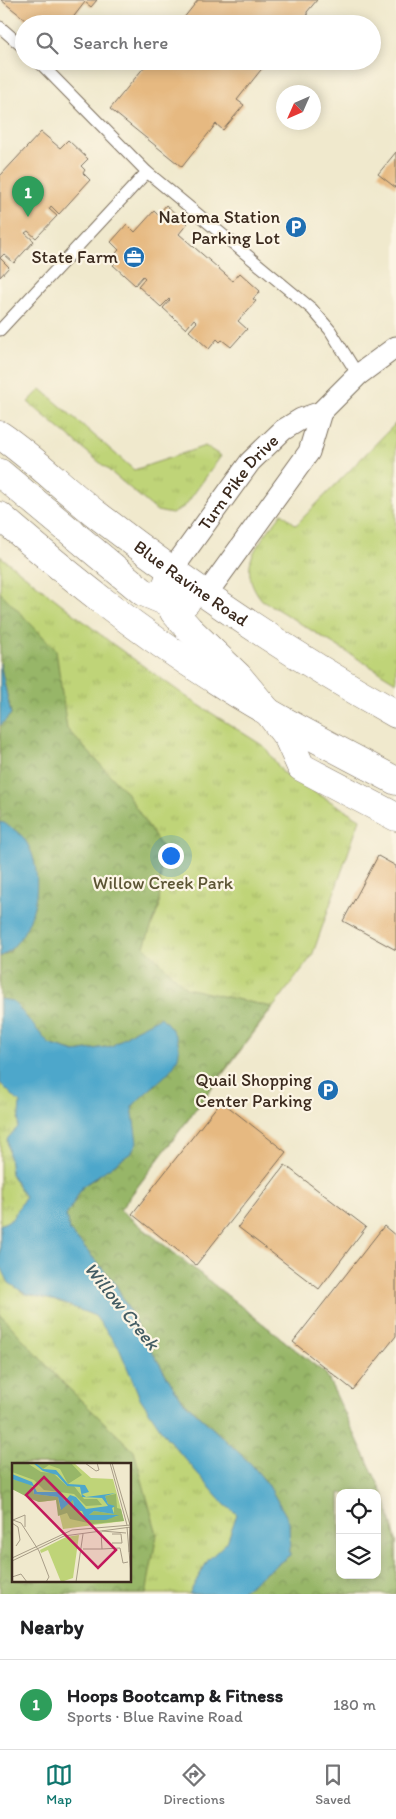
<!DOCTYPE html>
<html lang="en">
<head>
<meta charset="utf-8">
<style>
  body { margin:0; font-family:Itim,sans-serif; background:#f6f6f6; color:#202124 }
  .controls { position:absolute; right:15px; bottom:15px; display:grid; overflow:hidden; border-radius:10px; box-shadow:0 2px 12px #0003 }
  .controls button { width:45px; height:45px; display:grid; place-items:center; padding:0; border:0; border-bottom:1px solid #e0e0e0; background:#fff; color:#202124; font:25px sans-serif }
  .compass { position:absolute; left:276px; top:85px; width:45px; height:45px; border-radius:50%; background:#fff; box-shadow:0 2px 12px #0003; rotate:225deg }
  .you { position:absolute; left:170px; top:855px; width:18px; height:18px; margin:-12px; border:4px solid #fff; border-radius:50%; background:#1a73e8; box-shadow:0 0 0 8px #1a73e833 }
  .badge { display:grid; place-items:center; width:32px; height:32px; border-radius:50%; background:#0f766e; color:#fff; font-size:16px; font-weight:700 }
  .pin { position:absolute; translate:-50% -41px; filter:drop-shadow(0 1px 2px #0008) }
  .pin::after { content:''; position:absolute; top:26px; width:18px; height:15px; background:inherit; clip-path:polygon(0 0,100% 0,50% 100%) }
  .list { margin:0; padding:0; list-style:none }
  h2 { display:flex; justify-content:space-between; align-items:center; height:65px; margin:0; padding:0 20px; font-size:21px }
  h2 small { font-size:16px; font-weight:400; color:#757577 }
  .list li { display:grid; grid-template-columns:32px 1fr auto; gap:15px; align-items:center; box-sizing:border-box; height:90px; padding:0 20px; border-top:1px solid #e0e0e0 }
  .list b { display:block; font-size:19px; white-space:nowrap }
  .list p { margin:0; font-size:16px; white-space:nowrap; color:#757577 }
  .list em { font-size:16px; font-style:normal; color:#757577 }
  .icon { flex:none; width:28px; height:28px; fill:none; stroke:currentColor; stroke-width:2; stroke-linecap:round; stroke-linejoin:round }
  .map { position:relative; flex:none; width:396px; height:1594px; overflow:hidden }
  .search { position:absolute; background:#fff; box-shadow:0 2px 12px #0003; left:15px; right:15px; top:15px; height:55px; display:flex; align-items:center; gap:12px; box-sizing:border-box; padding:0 18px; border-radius:28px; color:#757577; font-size:19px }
  .sheet { height:155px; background:#fff }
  nav { display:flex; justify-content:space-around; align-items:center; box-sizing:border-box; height:70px; border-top:1px solid #e0e0e0; background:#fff; font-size:14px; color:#757577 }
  nav a { display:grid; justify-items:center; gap:2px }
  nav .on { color:#0f766e }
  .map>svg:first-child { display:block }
  .grass { fill:url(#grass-tufts); stroke:#7d7f4b; fill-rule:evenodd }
  .forest { fill:url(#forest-crowns); stroke:#697043; fill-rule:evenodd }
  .water { fill:#4ea7cb; stroke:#446874 }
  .building { fill:#e6b981 }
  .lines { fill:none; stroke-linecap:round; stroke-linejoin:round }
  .lane-casing { stroke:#7a6d5b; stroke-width:13 }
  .street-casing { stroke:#7a6d5b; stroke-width:23 }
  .secondary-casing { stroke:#7a6d5b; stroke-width:29 }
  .lane { stroke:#fff; stroke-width:11 }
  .street { stroke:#fff; stroke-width:21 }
  .secondary { stroke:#fff; stroke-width:28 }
  .labels { text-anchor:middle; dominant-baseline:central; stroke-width:4.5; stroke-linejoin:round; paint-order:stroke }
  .poi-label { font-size:18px; fill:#3b2a1e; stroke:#fcf5e5; text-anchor:end }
  .street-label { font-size:18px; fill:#3b2a1e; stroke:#fcf5e5 }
  .park-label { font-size:18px; fill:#5c5434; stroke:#fcf5e5 }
  .water-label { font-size:19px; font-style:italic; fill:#435c63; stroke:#fcf5e5 }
  .inset-road { fill:none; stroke:#a89d87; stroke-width:1 }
  .view { fill:#c2185b; fill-opacity:0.15; stroke:#c2185b; stroke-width:2.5 }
  .inset-edge { fill:none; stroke:#3b2a1e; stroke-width:2.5 }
</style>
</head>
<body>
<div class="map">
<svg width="396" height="1594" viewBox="0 0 396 1594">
  <defs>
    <pattern id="grass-tufts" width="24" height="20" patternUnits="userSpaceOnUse" patternTransform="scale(1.25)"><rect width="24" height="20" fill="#bfd478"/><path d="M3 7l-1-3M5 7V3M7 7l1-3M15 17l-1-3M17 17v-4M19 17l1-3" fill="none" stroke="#a5b667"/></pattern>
    <pattern id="forest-crowns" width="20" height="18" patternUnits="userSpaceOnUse" patternTransform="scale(1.25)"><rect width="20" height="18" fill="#97b668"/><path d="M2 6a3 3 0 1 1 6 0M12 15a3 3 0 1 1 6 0" fill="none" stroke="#7c9455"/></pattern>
  </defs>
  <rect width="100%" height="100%" fill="#fcf5e5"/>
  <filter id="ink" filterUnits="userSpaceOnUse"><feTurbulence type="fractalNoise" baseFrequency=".02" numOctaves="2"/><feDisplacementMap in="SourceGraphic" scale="10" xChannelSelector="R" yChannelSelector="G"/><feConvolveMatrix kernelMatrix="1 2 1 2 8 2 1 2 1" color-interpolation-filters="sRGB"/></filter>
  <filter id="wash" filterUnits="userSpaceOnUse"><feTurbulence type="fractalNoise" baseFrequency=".0096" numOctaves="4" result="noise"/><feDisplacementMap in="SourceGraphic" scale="20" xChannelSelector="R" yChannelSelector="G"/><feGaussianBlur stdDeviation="1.12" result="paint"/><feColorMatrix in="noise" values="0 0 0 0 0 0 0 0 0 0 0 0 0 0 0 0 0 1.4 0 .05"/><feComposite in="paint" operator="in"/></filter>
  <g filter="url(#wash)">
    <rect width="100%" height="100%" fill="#f0e9cd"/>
    <g class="grass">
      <polygon points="41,389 134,470 205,446 221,456 185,506 172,514 157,511 28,402"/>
      <path d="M396,423V682L262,600C233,564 261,542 282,513L296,525Z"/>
      <path d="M0,556L114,645L191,700L265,747L283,773L360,819L312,956L120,1210L326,1374L385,1498L396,1541V1594H0ZM14,1464H130V1580H14ZM340,1493H377V1575H340Z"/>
    </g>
    <g class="forest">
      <path d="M0,592L56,650L67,729L126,792L162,848L159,907L144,946L186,988L272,1007L120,1210L326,1374L385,1498L396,1541V1594H237L290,1555L269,1486L251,1464L180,1398L142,1335L115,1283L69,1230L66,1216L83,1186L100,1175L133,1124L132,1107L144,1092L156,1085L135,1030L112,1046L75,1052L49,1044L13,1002L0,999V957L11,951L4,823L0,822V726L11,714L0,663ZM340,1493H377V1575H340Z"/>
      <path d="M0,1314L60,1380L134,1451L157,1534L146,1594H0ZM14,1464H130V1580H14Z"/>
    </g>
    <g class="water">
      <polygon points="0,663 11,714 0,726"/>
      <path d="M0,822L4,823C10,827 21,833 25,840C48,873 36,937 0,957Z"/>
      <path d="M0,999L13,1001L49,1044L75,1052L112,1046L135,1030L161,1017C205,1061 158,1076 132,1107L137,1142L131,1153L83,1186L66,1216L69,1230L115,1283L142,1335L180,1398L251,1464L269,1486L289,1521L290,1555L237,1594H189L208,1560L227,1542L237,1514L225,1505L166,1437L140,1398L119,1348L95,1316L60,1302L26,1294L9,1283L0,1265V1225L12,1219L25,1197L11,1174L7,1139L18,1127L20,1103L0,1083Z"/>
    </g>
    <g id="blocks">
      <g class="building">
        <polygon points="1,0 97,0 91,7 85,2 68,24 31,24"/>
        <polygon points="198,0 317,0 307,12 308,24 179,24"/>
        <polygon points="149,61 268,61 237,100 244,105 223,130 216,124 182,167 110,109"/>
        <polygon points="41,132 60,148 68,140 88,159 81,166 85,170 83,173 90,180 59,214 51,206 49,209 57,216 36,238 28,231 25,233 34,241 14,263 4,254 0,258 9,267 0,277 0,176"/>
        <polygon points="396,152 396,188 378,174"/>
        <polygon points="166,205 187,224 179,234 233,281 240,273 260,291 253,299 256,301 238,321 247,329 231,347 222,340 220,342 217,339 209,349 189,331 197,322 194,319 186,329 163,308 170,300 169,299 161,307 138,286 145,278 143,276 135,285 113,265 120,256 116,253 119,250 111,242 127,224 135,232 154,211 158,215"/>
        <polygon points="378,856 396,866 396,950 343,921"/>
        <polygon points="221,1101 286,1152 196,1265 132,1214"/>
        <polygon points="285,1165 366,1227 319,1289 238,1227"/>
        <polygon points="384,1226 396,1236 396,1336 353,1390 293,1342"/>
      </g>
    </g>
  </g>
  <g filter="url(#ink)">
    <use href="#blocks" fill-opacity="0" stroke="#7a6d5b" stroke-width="1"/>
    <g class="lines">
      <g class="lane-casing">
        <g id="lane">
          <polyline points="0,27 24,48"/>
          <polyline points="38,61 147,172"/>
          <polyline points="0,330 147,172 312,309 330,330 358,375"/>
        </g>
      </g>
      <g class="street-casing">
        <g id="street">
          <path id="s1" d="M172,570L250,462L283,430L301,419L321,412L358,375L396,347"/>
          <polyline points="205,596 309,452 321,412"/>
        </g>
      </g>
      <g class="secondary-casing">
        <g id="secondary">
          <path id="s2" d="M0,435C34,458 64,489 96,514C192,588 291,655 396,714"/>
          <polyline points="0,473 143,592 162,600 186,602"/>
          <path d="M0,516C68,575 137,631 214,679C272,717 335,748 396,781"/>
          <polyline points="172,570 167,584 169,602 174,612 189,629 238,676 269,713 288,738 301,767 396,817"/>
        </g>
      </g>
      <use href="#lane" class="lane"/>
      <use href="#street" class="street"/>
      <use href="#secondary" class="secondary"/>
    </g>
  </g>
  <defs>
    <g id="parking-disc" transform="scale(1.125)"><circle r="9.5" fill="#1f6fb2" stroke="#fcf5e5"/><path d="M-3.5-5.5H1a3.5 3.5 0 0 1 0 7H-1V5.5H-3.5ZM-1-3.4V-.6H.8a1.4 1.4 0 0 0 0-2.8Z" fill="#fff"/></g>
    <g id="office-disc" transform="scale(1.125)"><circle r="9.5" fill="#1f6fb2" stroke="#fcf5e5"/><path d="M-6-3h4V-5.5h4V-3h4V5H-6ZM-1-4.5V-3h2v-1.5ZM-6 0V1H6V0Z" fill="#fff"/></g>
  </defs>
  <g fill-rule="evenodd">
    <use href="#parking-disc" x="296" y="227"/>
    <use href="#office-disc" x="134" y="257"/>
    <use href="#parking-disc" x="328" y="1090"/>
  </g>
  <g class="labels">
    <g class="poi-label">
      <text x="280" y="217">Natoma Station<tspan x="280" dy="21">Parking Lot</tspan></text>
      <text x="118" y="257">State Farm</text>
      <text x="312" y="1080">Quail Shopping<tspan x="312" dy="21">Center Parking</tspan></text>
    </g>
    <g class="street-label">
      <text stroke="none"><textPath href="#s1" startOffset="110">Turn Pike Drive</textPath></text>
      <text stroke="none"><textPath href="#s2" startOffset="242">Blue Ravine Road</textPath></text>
    </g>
    <g class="park-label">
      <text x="163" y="883">Willow Creek Park</text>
    </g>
    <g class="water-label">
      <text transform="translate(122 1306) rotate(51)">Willow Creek</text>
    </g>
  </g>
  <g transform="translate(12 1463)">
    <rect width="119" height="119" fill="#f0e9cd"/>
    <path d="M0,0H62L79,15L101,16L112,58L51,66L44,37L27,39L0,26ZM67,72L61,115L49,119L36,87L29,90L28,87L54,74Z" fill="#bfd478"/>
    <path d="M0,0H15L29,9L41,10L55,23H62L72,36H85L90,42L74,43L62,31L32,27L22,17L0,9ZM24,0H59L70,12L56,21L48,6L37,2L31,6ZM0,16L19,21L22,31L46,34L48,46L61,37V44L77,57L106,53L77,52L82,48L102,51V44L96,41L93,33L104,31L105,45L109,46L112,58L81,61L58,56L55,50L46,53L44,37L27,39L19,36L0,26Z" fill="#97b668"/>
    <path d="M21,0H24L31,6L44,7L56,21L73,22L77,29L70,31L74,34L104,30L93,33L96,41L103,43L100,45L102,51L82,48L77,52H107L94,57H74L70,48L62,47L61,37L49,47L46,34L22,31L21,23L0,16V11L20,19L25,29H46L53,38L58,32L64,34L74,46L96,43L90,35L70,34L68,24L55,23L45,12L31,8Z" fill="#4ea7cb"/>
    <path class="inset-road" d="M73,0L84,8L87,7L85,0M98,0L115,62M100,0L118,62M1,57L9,60L27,88L37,114L34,119M1,57L13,52V64M0,60L6,64L8,77L4,83M115,64L119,112M90,68L114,70M100,71H109L110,80H100M71,86H90L89,69M90,86L108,85L111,100L116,99M117,89L118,64M0,95L60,67L119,62M0,98L52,73L119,64M0,114L9,111L15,119M64,119L71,71"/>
    <path class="view" d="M32,14L104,87L86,105L14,32Z"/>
    <rect width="119" height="119" class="inset-edge"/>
  </g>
</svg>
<div class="controls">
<button><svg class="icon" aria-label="locate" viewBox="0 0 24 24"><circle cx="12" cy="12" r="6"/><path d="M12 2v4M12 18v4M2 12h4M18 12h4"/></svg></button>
<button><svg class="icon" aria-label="layers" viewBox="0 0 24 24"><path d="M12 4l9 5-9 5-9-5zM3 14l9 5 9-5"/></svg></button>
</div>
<svg class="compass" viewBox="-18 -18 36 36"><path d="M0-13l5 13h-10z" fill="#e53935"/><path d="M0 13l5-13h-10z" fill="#757577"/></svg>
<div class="you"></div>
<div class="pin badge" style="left:28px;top:217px;background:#2e9e5b">1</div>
<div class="search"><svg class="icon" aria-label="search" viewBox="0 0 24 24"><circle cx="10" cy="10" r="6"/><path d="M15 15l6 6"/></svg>Search here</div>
</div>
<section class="sheet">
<h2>Nearby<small></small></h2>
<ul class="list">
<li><span class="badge" style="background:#2e9e5b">1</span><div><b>Hoops Bootcamp &amp; Fitness</b><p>Sports · Blue Ravine Road</p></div><em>180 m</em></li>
</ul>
</section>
<nav>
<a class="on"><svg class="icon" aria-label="map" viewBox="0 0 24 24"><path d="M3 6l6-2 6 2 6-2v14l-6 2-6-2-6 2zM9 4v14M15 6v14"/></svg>Map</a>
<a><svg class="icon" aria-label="directions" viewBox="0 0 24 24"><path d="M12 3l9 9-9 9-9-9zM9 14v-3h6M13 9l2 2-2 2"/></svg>Directions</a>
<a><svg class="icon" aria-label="saved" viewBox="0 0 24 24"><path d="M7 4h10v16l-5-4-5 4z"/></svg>Saved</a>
</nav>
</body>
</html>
